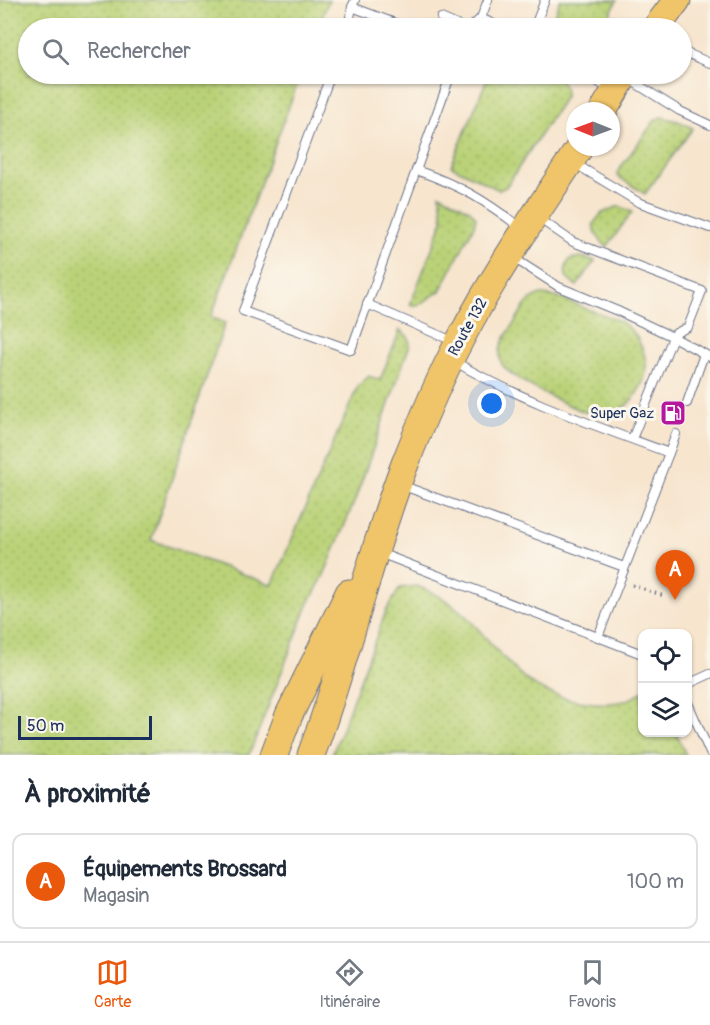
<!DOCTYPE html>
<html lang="fr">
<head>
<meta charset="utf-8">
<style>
  body { margin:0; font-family:Pangolin,sans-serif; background:#f6f6f7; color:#1f2937 }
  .controls { position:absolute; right:18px; bottom:18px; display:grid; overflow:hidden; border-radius:12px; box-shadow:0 2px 4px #0004 }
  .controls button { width:54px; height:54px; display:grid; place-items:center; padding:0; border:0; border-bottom:2px solid #e0e1e3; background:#fff; color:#1f2937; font:30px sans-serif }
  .compass { position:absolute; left:566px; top:102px; width:54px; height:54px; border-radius:50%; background:#fff; box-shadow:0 2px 4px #0004; rotate:271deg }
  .scale { position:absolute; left:18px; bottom:15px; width:134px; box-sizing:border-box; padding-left:6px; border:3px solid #1b2f5e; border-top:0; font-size:16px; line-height:21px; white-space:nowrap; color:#1b2f5e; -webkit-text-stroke:4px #fbf7ec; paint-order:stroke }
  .you { position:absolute; left:492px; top:404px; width:21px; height:21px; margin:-15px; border:4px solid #fff; border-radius:50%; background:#1a73e8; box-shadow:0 0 0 9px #1a73e833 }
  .badge { display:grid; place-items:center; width:39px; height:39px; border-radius:50%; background:#ea580c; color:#fff; font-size:20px; font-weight:700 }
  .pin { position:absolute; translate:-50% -50px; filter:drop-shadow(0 2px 3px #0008) }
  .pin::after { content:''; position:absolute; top:32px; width:21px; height:18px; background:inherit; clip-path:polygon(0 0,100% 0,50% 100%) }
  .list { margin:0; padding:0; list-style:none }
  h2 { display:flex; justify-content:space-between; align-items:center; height:78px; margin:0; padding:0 24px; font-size:26px }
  h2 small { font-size:20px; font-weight:400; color:#747a83 }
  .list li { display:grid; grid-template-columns:39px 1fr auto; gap:18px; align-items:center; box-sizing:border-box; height:96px; margin:0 12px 12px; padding:0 12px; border:2px solid #e0e1e3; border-radius:12px }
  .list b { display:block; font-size:22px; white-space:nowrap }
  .list p { margin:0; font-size:20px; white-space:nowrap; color:#747a83 }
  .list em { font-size:20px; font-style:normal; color:#747a83 }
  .icon { flex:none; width:33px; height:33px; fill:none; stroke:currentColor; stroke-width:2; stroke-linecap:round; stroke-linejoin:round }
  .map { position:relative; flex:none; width:710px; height:755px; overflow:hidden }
  .search { position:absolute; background:#fff; box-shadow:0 2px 4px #0004; left:18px; right:18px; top:18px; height:66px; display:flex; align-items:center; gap:15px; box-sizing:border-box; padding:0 21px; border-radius:33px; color:#747a83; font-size:22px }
  .sheet { height:186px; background:#fff }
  nav { display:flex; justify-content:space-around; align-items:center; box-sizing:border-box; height:84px; border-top:2px solid #e0e1e3; background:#fff; font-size:16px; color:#747a83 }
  nav a { display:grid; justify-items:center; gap:3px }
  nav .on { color:#ea580c }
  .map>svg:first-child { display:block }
  .grass { fill:url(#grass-dots); stroke:#6a806a; stroke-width:1.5 }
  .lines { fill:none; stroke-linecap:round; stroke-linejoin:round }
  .service-casing { stroke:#686f85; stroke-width:10 }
  .trunk-casing { stroke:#686f85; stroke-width:29 }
  .path { stroke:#686f85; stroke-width:3; stroke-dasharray:1.5 4.5; stroke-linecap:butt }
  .service { stroke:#fff; stroke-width:8 }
  .trunk { stroke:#f0c469; stroke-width:27 }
  .labels { text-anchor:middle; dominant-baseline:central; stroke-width:6; stroke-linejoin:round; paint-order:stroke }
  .street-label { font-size:15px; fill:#1b2f5e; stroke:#fbf7ec }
  .poi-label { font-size:15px; fill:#1b2f5e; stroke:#fbf7ec; text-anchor:end }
</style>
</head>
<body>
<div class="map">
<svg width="710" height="755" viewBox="0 0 710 755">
  <defs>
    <pattern id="grass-dots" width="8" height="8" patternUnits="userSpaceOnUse" patternTransform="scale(1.5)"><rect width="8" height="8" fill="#bad277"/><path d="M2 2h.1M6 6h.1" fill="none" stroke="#9fb569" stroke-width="1.8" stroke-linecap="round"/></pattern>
  </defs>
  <rect width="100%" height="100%" fill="#fbf7ec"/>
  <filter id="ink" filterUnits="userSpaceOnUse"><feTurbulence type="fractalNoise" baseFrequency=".0167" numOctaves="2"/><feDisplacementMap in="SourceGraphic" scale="12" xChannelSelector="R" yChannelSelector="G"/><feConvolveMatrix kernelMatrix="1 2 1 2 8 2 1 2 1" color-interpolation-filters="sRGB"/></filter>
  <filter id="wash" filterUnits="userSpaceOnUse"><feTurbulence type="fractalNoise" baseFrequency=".008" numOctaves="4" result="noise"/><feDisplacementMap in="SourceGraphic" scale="24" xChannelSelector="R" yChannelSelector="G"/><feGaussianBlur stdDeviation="1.35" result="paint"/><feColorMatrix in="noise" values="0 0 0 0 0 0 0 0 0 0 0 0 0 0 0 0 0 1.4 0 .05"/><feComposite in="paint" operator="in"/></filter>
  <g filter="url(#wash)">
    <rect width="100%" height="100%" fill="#f7e5ce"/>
    <g class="grass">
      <polygon points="0,0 329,0 318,28 28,28 28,74 301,74 211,317 225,323 151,540 272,585 358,386 369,376 380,380 400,330 408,337 410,344 355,500 324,575 308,605 249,755 0,755"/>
      <polygon points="560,0 617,0 604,28 552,28 551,24"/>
      <path d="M489,74C500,73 544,71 552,74C562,77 566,88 565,97L506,187L499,190L451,166Z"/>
      <polygon points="661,117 678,121 693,128 645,194 617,176 618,171 655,120"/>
      <polygon points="440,194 470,210 476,217 474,226 440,291 419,305 410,305 443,220"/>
      <path d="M619,206L632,212L607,247C600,241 594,233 593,224L602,213Z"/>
      <path d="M582,257L595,261L577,286C564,279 562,271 570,259Z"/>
      <path d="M539,295C556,295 571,302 587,309C598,313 611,316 621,322C639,332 652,362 643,382C639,392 632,400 625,407C617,415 605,417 595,415C578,411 506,378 501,362C496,348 506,336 513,325C521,313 525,300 539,295Z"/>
      <path d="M417,586C473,606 485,646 527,680C550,700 619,715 642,691V732L676,733L686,755H332L386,611L400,588Z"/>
    </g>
  </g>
  <g filter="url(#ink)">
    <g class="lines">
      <g class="service-casing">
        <g id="service">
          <polyline points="355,0 352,7 408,28"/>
          <polyline points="488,0 481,18 502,28"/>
          <polyline points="441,18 464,28"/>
          <polyline points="348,28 352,7"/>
          <polyline points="470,28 481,18"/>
          <polyline points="534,28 545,0"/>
          <polyline points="682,51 710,63"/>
          <polyline points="331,74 243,311 351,350 451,74"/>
          <polyline points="585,74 613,91"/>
          <polyline points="627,78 680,111 710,125"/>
          <polyline points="574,163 638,202 710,228"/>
          <path d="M416,170C461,186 485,200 522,229"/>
          <polyline points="537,217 573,242 702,291 688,327 676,333 673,337 710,357"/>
          <polyline points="512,257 559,287 620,312 673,337 632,439"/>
          <polyline points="367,304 455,342"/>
          <path d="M454,361C521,401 597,426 669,453L598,637"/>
          <polyline points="687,403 704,354"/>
          <polyline points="669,453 676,434"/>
          <polyline points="401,485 624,567"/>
          <polyline points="377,552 642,654"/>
          <polyline points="688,684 710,674"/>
          <polyline points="688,703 710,753"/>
        </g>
      </g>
      <g class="trunk-casing">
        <g id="trunk">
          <polyline points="656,28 677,0"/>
          <polyline points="603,111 625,74"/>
          <polyline points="274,755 289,715 349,593"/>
          <path d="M311,755C347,661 367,563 403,469C420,425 438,381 460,340C495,273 538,210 580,147"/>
        </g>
      </g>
      <polyline class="path" points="632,585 664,596"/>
      <use href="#service" class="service"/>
      <use href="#trunk" class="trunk"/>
    </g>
  </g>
  <defs>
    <g id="fuel-square" transform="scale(1.35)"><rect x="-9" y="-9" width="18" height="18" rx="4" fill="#b5179e" stroke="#fbf7ec"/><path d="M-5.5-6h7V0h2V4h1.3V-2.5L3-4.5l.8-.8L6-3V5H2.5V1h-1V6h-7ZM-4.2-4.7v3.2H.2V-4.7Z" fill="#fff"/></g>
  </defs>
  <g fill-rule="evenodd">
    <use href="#fuel-square" x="673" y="413"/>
  </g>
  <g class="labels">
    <g class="street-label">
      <text transform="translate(468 327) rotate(-61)">Route 132</text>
    </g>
    <g class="poi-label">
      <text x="654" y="413">Super Gaz</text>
    </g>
  </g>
</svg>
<div class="controls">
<button><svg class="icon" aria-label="locate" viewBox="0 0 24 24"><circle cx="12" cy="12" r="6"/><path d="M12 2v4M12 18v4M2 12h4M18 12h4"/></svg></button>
<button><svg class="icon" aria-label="layers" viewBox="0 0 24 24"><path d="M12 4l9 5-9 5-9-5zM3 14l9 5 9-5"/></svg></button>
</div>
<svg class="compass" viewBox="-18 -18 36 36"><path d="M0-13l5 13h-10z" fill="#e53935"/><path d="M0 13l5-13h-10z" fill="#747a83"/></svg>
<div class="scale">50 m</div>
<div class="you"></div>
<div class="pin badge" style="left:675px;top:600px">A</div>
<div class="search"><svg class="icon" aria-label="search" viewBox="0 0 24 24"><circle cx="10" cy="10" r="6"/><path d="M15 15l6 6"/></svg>Rechercher</div>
</div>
<section class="sheet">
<h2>À proximité<small></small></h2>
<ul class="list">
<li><span class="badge">A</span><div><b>Équipements Brossard</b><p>Magasin</p></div><em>100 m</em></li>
</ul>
</section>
<nav>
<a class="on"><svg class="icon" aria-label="map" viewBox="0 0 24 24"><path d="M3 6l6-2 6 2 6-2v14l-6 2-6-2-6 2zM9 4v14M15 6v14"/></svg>Carte</a>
<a><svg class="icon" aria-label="directions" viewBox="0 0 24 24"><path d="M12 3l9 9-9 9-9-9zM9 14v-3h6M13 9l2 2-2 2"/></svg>Itinéraire</a>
<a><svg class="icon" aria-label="saved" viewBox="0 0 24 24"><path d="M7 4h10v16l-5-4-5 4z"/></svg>Favoris</a>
</nav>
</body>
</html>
